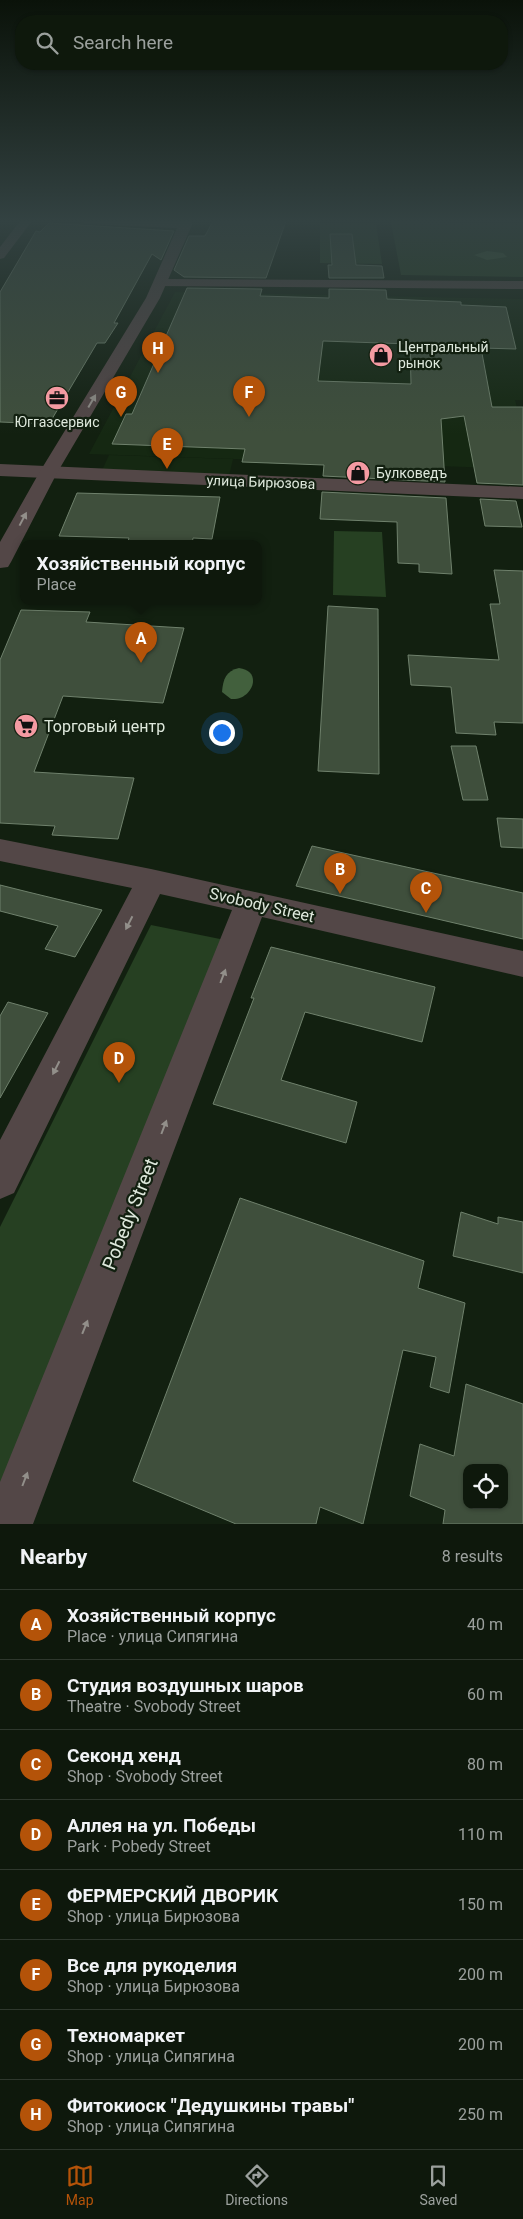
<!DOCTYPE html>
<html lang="en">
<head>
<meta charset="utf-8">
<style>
  body { margin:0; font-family:Roboto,sans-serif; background:#172115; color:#f1f3f6 }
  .controls { position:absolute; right:15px; bottom:15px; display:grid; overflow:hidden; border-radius:10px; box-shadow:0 1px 4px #0004 }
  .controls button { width:45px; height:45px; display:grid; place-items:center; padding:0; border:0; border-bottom:1px solid #2e372d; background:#0e180c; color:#f1f3f6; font:25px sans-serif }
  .you { position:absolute; left:221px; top:732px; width:18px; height:18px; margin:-12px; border:4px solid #fff; border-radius:50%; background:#1a73e8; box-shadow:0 0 0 8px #1a73e833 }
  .badge { display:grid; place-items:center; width:32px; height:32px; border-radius:50%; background:#b45309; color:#fff; font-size:16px; font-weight:700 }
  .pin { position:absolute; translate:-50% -41px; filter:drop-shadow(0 1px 2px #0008) }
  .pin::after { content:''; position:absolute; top:26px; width:18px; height:15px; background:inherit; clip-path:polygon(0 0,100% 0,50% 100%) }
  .popup { position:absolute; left:20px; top:540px; width:242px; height:65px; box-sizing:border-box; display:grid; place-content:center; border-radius:10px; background:#0e180c; filter:drop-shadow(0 1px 4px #0005); font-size:16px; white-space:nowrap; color:#9ba09d }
  .popup b { font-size:19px; color:#f1f3f6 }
  .popup::after { content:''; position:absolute; left:50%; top:100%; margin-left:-10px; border:10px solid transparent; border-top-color:#0e180c }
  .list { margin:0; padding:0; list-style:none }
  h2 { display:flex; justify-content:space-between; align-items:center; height:65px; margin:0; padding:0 20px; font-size:21px }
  h2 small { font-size:16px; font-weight:400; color:#9ba09d }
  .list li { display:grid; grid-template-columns:32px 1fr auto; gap:15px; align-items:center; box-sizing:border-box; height:70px; padding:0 20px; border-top:1px solid #2e372d }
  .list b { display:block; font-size:19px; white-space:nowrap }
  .list p { margin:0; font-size:16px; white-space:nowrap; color:#9ba09d }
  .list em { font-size:16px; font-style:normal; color:#9ba09d }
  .icon { flex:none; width:28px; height:28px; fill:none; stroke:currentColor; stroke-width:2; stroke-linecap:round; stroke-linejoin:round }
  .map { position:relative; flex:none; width:523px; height:1524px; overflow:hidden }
  .search { position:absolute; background:#0e180c; box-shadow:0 1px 4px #0004; left:15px; right:15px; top:15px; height:55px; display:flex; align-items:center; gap:12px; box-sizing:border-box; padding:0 18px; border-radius:20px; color:#9ba09d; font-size:19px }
  .sheet { height:625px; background:#0e180c }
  nav { display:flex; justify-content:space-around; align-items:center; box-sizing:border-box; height:70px; border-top:1px solid #2e372d; background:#0e180c; font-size:14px; color:#9ba09d }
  nav a { display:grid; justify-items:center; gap:2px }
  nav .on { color:#b45309 }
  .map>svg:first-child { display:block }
  .built { fill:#152812 }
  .green { fill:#264022 }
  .water { fill:#42603d }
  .building { fill:#3f4f3c; stroke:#6f816c; fill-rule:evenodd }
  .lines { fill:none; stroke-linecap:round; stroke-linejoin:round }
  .minor { fill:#534747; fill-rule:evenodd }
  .tertiary { fill:#534747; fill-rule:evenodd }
  .oneway { fill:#928f8a }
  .labels { text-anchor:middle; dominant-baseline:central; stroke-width:4.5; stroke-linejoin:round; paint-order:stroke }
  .far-poi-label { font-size:14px; fill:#dee8dc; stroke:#122010; text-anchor:start }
  .far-street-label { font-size:14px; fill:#dee8dc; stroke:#122010 }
  .poi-label { font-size:16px; fill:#dee8dc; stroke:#122010; text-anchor:start }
  .street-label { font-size:16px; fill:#dee8dc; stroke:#122010 }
  .near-street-label { font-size:19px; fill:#dee8dc; stroke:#122010 }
</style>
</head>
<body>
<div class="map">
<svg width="523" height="1524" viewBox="0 0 523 1524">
  <rect width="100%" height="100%" fill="#122010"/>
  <g class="built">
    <polygon points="175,292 523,299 523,400 515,400 523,430 523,469 89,454"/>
    <polygon points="109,455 233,459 228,480 100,475"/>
  </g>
  <g class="green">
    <polygon points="391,222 523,224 523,277 401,275"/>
    <polygon points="320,223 376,224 382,264 320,263"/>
    <polygon points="334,531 382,532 386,597 333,595"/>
    <polygon points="151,925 225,940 0,1490 0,1227"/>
  </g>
  <g class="water">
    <polygon points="487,251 503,253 507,257 487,260 474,255"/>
    <path d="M239,668C264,671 252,701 231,699L222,692C223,679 226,671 239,668Z"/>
  </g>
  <g class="building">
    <polygon points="213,221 286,221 266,278 184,277 174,270 189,236 205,236"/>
    <polygon points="49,223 174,231 161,260 152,254 114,323 118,323 105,343 97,343 49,424 0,422 0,292 36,231 40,232"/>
    <polygon points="330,234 352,234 356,265 382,266 384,278 329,278 328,265 332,265"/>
    <path d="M187,288L262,289L260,296L329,298V289L386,290L387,299L461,302V305L506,307L516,349L481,348L492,407H523V485L477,483L464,416L441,419L445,482L323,476L324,465L242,462L245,449L112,444L126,414H132ZM323,341L410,344L411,384L318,381Z"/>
    <polygon points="322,492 446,498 452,574 419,572 419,564 398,563 397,522 320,519"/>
    <polygon points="77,493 220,497 212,539 193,538 192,544 127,544 129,538 59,536"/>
    <polygon points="480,499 516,501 522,527 485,526"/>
    <polygon points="494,570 523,571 523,723 494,722 496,735 456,733 451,687 411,685 408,655 499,660 490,604 500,604"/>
    <polygon points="328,606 378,609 379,774 318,771"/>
    <polygon points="21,610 90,612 86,622 184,628 163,703 63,696 34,772 134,778 118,839 52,835 55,826 0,823 0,660"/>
    <polygon points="451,746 476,746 488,800 463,800"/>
    <polygon points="497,818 523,819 523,848 501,847"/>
    <polygon points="312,846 523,893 523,939 296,886"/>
    <polygon points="0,885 28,892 102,910 75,957 45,949 58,926 0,911"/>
    <polygon points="271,947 435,987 422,1042 305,1012 281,1080 357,1102 346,1143 213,1104 254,998 251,998"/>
    <polygon points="8,1002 48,1013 0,1098 0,1016"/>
    <polygon points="240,1198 424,1261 418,1288 465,1303 449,1393 430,1387 436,1357 403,1350 363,1524 320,1507 316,1524 236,1524 133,1481"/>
    <polygon points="461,1212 498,1224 498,1217 523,1222 523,1273 453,1256"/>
    <path d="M466,1384L523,1404V1524H443L445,1510L410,1496L420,1444L454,1456ZM467,1468H504V1505H467Z"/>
  </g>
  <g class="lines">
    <g class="minor">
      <polygon points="161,279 523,281 523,289 156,286 154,283 156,280"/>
      <polygon points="0,464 523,487 523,499 0,476"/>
      <polygon points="0,839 151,869 523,951 523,977 262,917 33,1524 0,1524 0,1482 232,910 160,894 14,1193 0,1199 0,1140 132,888 0,861"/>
    </g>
    <g class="tertiary">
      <polygon points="20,221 32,221 4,258 0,259 0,247"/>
      <polygon points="80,221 192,221 192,225 160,298 57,473 11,562 8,567 0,568 0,542 39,473 146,298 177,228 86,224"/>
    </g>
  </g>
  <defs><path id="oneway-solid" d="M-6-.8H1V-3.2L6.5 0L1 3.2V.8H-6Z" transform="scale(1.25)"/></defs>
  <g class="oneway">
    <use href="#oneway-solid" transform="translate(92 401) rotate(-60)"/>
    <use href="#oneway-solid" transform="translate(23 519) rotate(-62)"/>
    <use href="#oneway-solid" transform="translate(129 923) rotate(117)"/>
    <use href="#oneway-solid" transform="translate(223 976) rotate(-69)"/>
    <use href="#oneway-solid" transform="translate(56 1068) rotate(117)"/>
    <use href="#oneway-solid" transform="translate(164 1127) rotate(-69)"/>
    <use href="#oneway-solid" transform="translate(85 1327) rotate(-68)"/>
    <use href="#oneway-solid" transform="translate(25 1479) rotate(-69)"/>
  </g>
  <linearGradient id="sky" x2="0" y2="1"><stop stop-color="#0a1209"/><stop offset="0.51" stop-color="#334242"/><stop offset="1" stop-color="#334242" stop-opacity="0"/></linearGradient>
  <rect width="523" height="434" fill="url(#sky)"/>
  <defs>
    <g id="shop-disc" transform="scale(1.25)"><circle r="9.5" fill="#f49aa2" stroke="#122010"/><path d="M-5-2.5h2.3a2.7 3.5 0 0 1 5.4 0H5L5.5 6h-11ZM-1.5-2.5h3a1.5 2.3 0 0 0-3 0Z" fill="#111"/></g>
    <g id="office-disc" transform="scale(1.25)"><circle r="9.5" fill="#f49aa2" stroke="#122010"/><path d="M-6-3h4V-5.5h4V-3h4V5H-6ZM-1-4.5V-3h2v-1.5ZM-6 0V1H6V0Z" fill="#111"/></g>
    <g id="supermarket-disc" transform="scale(1.25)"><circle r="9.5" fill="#f49aa2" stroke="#122010"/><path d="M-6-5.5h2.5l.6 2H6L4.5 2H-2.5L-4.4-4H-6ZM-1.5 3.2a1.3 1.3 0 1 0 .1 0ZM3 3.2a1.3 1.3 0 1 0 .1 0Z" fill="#111"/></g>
  </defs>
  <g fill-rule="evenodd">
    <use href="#shop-disc" x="381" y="355"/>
    <use href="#office-disc" x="57" y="398"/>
    <use href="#shop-disc" x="358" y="473"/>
    <use href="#supermarket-disc" x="26" y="726"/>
  </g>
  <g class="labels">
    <g class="far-poi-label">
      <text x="398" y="347">Центральный<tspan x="398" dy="16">рынок</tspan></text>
      <text x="57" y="422" text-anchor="middle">Юггазсервис</text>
      <text x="376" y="473">Булковедъ</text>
    </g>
    <g class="far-street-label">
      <text transform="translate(261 482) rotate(2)">улица Бирюзова</text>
    </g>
    <g class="poi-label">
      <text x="44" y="726">Торговый центр</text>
    </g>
    <g class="street-label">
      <text transform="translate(262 905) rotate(13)">Svobody Street</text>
    </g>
    <g class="near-street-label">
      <text transform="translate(130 1214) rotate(-68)">Pobedy Street</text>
    </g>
  </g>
</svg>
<div class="controls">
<button><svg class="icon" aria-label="locate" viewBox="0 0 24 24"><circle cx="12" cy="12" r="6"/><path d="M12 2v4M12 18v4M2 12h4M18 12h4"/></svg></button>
</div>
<div class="you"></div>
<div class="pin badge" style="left:141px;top:663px">A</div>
<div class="popup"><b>Хозяйственный корпус</b>Place</div>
<div class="pin badge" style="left:340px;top:894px">B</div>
<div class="pin badge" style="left:426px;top:913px">C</div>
<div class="pin badge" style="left:119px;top:1083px">D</div>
<div class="pin badge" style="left:167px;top:469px">E</div>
<div class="pin badge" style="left:249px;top:417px">F</div>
<div class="pin badge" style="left:121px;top:417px">G</div>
<div class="pin badge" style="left:158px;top:373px">H</div>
<div class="search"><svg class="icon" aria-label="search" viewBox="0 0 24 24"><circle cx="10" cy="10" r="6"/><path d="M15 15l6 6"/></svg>Search here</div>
</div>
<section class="sheet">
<h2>Nearby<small>8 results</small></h2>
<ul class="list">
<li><span class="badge">A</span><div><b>Хозяйственный корпус</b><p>Place · улица Сипягина</p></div><em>40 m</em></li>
<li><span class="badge">B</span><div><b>Студия воздушных шаров</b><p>Theatre · Svobody Street</p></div><em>60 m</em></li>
<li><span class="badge">C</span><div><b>Секонд хенд</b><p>Shop · Svobody Street</p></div><em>80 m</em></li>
<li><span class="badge">D</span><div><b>Аллея на ул. Победы</b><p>Park · Pobedy Street</p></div><em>110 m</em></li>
<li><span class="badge">E</span><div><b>ФЕРМЕРСКИЙ ДВОРИК</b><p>Shop · улица Бирюзова</p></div><em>150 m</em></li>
<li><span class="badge">F</span><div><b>Все для рукоделия</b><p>Shop · улица Бирюзова</p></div><em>200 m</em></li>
<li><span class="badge">G</span><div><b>Техномаркет</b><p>Shop · улица Сипягина</p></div><em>200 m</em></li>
<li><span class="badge">H</span><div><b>Фитокиоск &quot;Дедушкины травы&quot;</b><p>Shop · улица Сипягина</p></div><em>250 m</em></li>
</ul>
</section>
<nav>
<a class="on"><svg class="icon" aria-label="map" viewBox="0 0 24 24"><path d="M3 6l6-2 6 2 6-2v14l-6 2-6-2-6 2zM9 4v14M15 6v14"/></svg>Map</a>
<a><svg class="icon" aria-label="directions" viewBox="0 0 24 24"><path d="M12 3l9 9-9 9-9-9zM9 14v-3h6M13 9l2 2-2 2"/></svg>Directions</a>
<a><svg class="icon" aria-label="saved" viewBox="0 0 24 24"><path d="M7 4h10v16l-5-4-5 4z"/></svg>Saved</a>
</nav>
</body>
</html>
